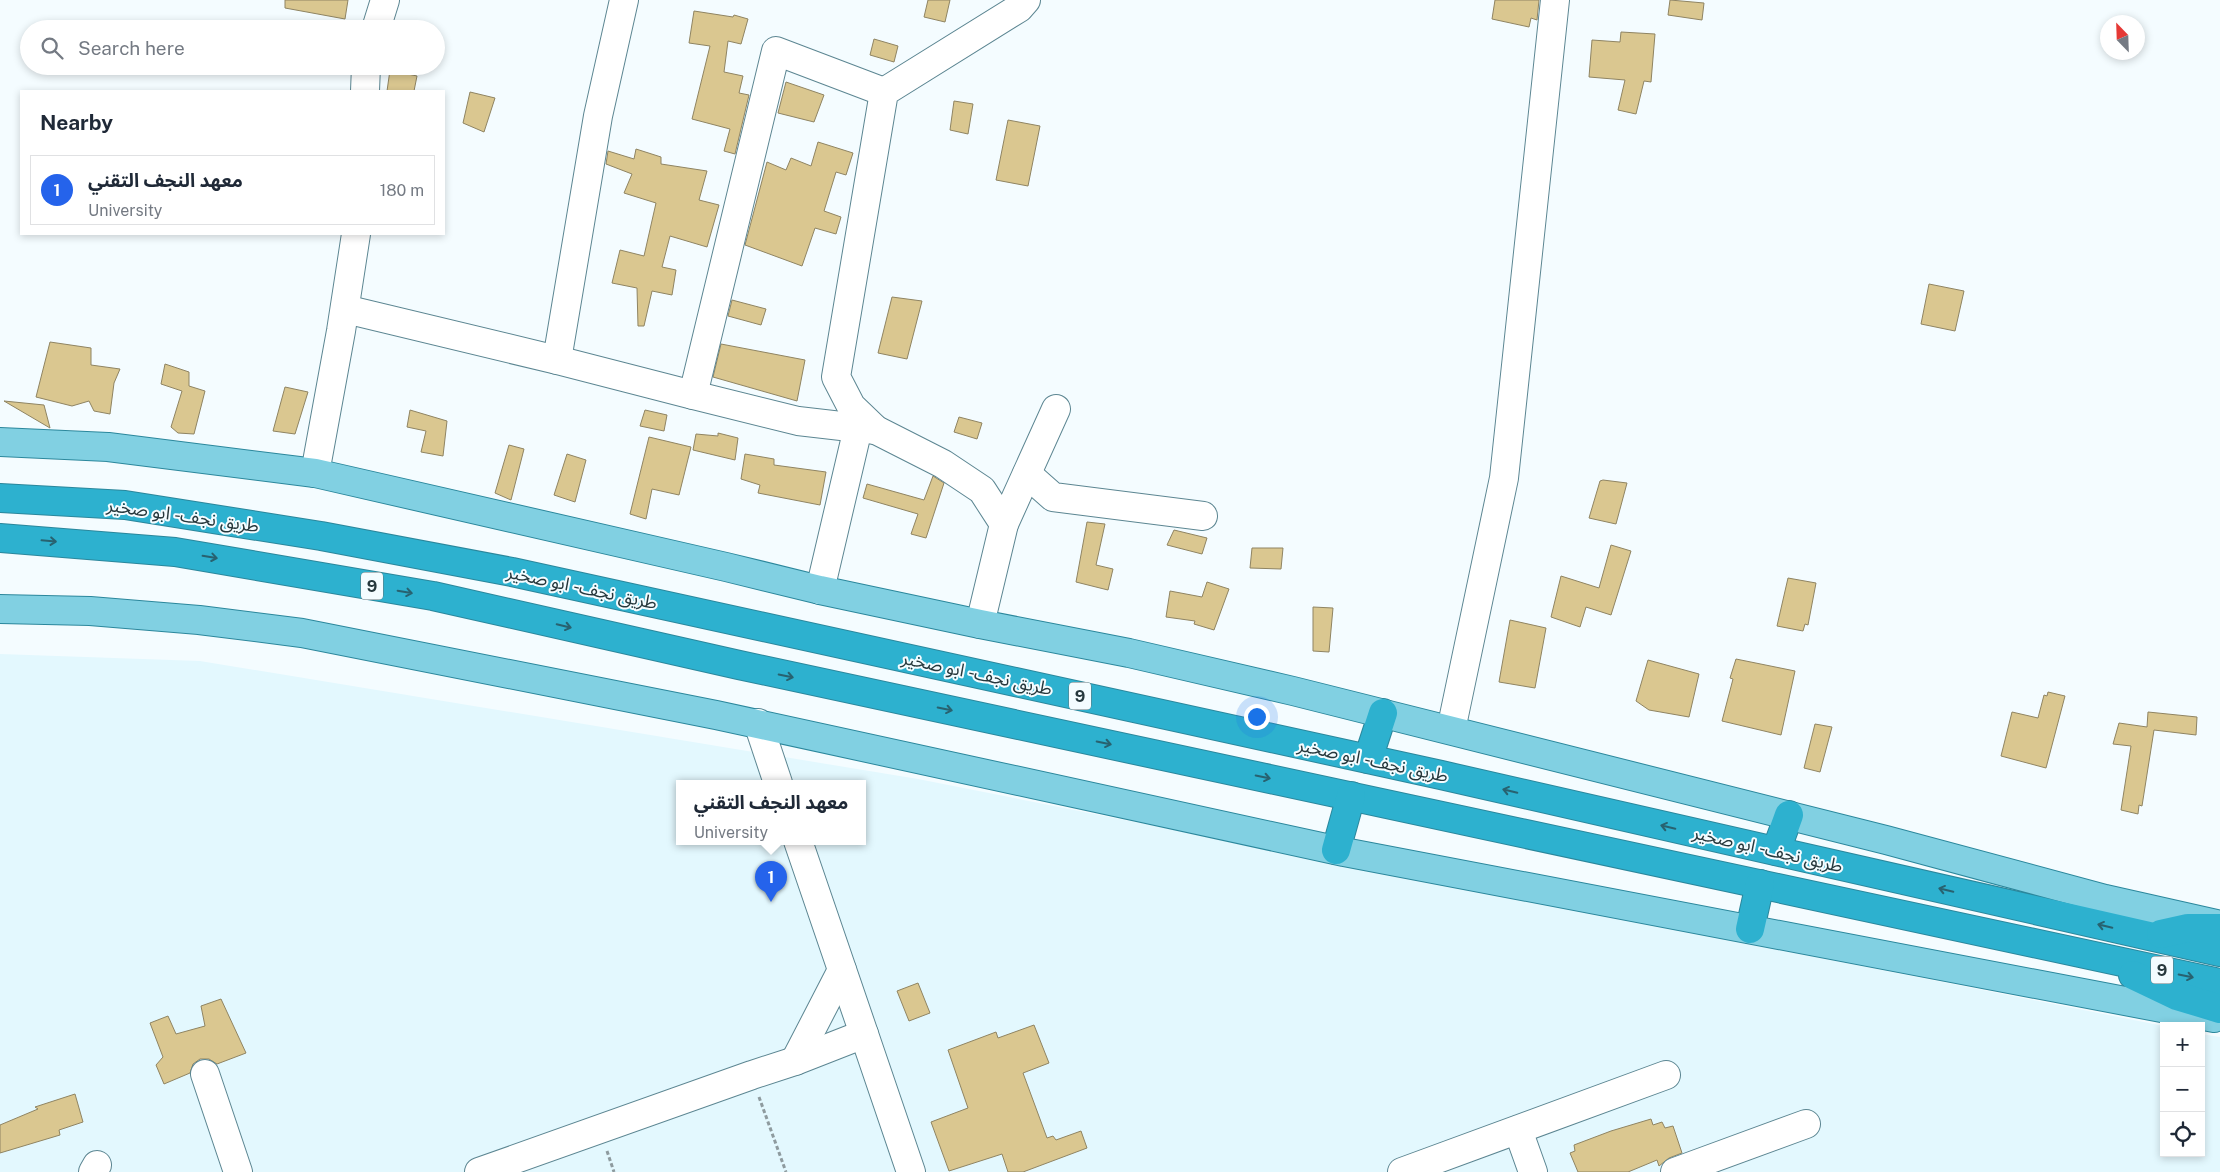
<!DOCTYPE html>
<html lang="en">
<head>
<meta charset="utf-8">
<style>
  body { margin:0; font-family:"Public Sans","Noto Sans Arabic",sans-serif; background:#f6f6f7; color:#1f2937 }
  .controls { position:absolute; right:15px; bottom:15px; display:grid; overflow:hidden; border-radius:0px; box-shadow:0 2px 8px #0003 }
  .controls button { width:45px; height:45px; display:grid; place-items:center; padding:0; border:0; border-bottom:1px solid #e0e1e3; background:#fff; color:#1f2937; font:25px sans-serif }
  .compass { position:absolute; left:2100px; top:15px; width:45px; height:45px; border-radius:50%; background:#fff; box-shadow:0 2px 8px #0003; rotate:337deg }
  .you { position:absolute; left:1256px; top:716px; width:18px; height:18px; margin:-12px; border:4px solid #fff; border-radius:50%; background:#1a73e8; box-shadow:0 0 0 8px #1a73e833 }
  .badge { display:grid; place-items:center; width:32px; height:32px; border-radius:50%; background:#2563eb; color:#fff; font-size:16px; font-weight:700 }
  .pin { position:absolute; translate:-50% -41px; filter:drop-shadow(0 1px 2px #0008) }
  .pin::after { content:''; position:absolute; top:26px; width:18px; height:15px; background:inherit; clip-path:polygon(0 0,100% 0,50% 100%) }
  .popup { position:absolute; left:676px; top:780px; width:190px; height:65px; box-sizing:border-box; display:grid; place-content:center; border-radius:0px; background:#fff; filter:drop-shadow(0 1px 4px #0005); font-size:16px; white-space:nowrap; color:#747a83 }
  .popup b { font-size:19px; color:#1f2937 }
  .popup::after { content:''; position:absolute; left:50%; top:100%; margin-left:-10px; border:10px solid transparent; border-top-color:#fff }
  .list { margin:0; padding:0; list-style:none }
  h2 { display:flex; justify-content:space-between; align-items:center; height:65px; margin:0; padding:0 20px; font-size:21px }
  h2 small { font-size:16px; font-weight:400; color:#747a83 }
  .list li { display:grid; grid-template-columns:32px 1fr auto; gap:15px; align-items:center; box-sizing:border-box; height:70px; margin:0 10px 10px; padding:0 10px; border:1px solid #e0e1e3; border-radius:0px }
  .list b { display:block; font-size:19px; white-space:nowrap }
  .list p { margin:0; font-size:16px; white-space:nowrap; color:#747a83 }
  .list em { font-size:16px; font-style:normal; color:#747a83 }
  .icon { flex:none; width:28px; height:28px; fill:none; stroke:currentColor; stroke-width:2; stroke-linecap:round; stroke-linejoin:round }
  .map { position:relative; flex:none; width:2220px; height:1172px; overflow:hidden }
  .search { position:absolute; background:#fff; box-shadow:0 2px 8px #0003; left:20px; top:20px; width:425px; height:55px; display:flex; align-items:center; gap:12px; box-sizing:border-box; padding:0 18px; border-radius:28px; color:#747a83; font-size:19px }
  .panel { position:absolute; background:#fff; box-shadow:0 2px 8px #0003; left:20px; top:90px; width:425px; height:145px; border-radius:0px }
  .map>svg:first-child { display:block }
  .built { fill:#e3f8fe; fill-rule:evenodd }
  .building { fill:#dac790; stroke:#8f8462 }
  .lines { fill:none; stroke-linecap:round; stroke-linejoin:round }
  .minor-casing { stroke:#5c8692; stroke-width:30 }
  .major-casing { stroke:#2b879c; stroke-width:30 }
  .highway-casing { stroke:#2b879c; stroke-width:30 }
  .path { stroke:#8e9b9f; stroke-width:3; stroke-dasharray:4 2.5; stroke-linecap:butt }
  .minor { stroke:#fff; stroke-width:28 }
  .major { stroke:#81d0e2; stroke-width:28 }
  .highway { stroke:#2db1cf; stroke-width:28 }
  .oneway { stroke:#286270 }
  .labels { text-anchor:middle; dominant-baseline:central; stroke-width:4; stroke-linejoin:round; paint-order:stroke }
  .shield { fill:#f4fcff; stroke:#647377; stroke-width:1 }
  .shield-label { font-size:16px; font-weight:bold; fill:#26383d }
  .street-label { font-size:18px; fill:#26383d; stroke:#f4fcff }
</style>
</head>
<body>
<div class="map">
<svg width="2220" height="1172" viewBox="0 0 2220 1172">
  <rect width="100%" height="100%" fill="#f4fcff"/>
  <path class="built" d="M0,654L200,661L918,779L2164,1026V1153H2201V1034L2220,1037V1172H0ZM680,783H862V841H680Z"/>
  <g class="building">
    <polygon points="285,0 348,0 345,19 285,8"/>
    <polygon points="928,0 950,0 945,22 924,17"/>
    <polygon points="1495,0 1539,0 1537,20 1531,18 1529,27 1492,19"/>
    <polygon points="1670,0 1704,3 1702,20 1668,15"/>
    <polygon points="694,11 733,17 734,15 748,19 741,44 728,41 724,72 743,76 739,93 749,95 735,154 724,151 730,129 692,119 710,46 689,43"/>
    <polygon points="1621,32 1655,34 1651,82 1644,81 1636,114 1618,110 1625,80 1589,77 1592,40 1620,42"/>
    <polygon points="874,39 898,46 894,62 870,55"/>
    <polygon points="390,70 417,76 414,91 387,91"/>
    <polygon points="786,82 824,95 814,122 778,113"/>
    <polygon points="470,92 495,98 484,132 463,123"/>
    <polygon points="954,101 973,104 968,134 950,130"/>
    <polygon points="1008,120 1040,126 1028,186 996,180"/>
    <polygon points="818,142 853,153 846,175 836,172 824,211 841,217 836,234 815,228 802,266 745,245 767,162 786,170 791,158 811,166"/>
    <polygon points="636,149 661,157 661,164 707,171 699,200 719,205 707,247 670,236 662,267 676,270 672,295 652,291 644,326 638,326 637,288 612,283 620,250 644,256 656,203 624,193 632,174 606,164 608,151 634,159"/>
    <polygon points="1929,284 1964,291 1955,331 1921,324"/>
    <polygon points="892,297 922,301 907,359 878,353"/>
    <polygon points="732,300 766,309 761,325 728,316"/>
    <polygon points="50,342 91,348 91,365 120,369 114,383 110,414 94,411 89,401 72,406 36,397"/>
    <polygon points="721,344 805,360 797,401 713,377"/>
    <polygon points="165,364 189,372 189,386 205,391 194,434 178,433 171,427 182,391 161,384"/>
    <polygon points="285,387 308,392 295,434 273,431"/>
    <polygon points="4,401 44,405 50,428"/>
    <polygon points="410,410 447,421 443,456 421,452 426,431 407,427"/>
    <polygon points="645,410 667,415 664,431 640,426"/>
    <polygon points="959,417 982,423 977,439 954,432"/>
    <polygon points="718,433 738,438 735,460 693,450 696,434 718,436"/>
    <polygon points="649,437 691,447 679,495 652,489 646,519 630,514"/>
    <polygon points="509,445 524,449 511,500 495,493"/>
    <polygon points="567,454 586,460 575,502 554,495"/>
    <polygon points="745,454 774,459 774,465 826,472 820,505 758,493 760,485 741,479"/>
    <polygon points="933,476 944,483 926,538 911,534 918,514 863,498 867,484 924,500"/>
    <polygon points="1603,480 1627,483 1616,524 1589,518 1600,481"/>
    <polygon points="1087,522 1105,524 1096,565 1113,569 1108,590 1076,582"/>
    <polygon points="1174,530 1207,538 1202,554 1167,545"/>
    <polygon points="1611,545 1631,551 1611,615 1586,607 1580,627 1551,617 1561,576 1599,588"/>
    <polygon points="1252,548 1283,548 1281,569 1250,568"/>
    <polygon points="1788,578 1816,583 1808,625 1805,624 1803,631 1777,626"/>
    <polygon points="1207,582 1229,589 1214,630 1194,624 1195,621 1166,617 1170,591 1202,597"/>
    <polygon points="1313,607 1333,608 1329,652 1313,651"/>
    <polygon points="1510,620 1546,628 1535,688 1499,682"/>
    <polygon points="1736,659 1795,671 1781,735 1722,721 1733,679 1730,678"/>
    <polygon points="1648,660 1699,674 1689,717 1649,710 1636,701"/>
    <polygon points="2048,692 2065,696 2046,768 2001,756 2012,712 2038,718 2044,695 2047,696"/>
    <polygon points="2148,712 2197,717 2196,735 2154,730 2142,806 2139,805 2138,814 2121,810 2131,746 2113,744 2119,723 2147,727"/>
    <polygon points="1815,724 1832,727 1820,772 1804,768"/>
    <polygon points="918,983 930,1013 909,1021 897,991"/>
    <polygon points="221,999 246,1053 217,1064 209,1059 200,1059 193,1064 190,1073 164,1084 156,1065 163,1057 150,1023 168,1016 176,1034 205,1026 201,1006"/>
    <polygon points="1034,1025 1049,1063 1023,1073 1047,1138 1053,1136 1056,1140 1081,1131 1087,1148 1023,1172 1008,1172 1002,1154 949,1171 931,1122 968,1108 948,1050 996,1032 998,1038"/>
    <polygon points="75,1094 83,1122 59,1130 60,1135 0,1153 0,1125 38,1109 35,1107"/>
    <polygon points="1651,1119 1653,1125 1662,1122 1665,1128 1673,1126 1682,1153 1669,1158 1659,1166 1657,1160 1628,1172 1578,1172 1570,1153 1575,1151 1574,1145 1611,1131"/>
  </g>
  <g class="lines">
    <g class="minor-casing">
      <g id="minor">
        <polyline points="376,29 385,0"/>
        <polyline points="365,91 366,66"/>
        <polyline points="345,309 557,360 693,395 776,51 884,92"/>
        <polyline points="557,360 598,116 624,0"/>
        <polyline points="693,395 798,421 876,430"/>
        <polyline points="315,473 341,331 356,234"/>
        <polyline points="1027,474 1053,497 1203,516"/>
        <polyline points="1004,524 1056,409"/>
        <polyline points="820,590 858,428"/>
        <polyline points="980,624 1004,524 982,490 943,464 876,430 851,406 836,377 884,92 1019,8 1026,0"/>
        <polyline points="758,723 778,783"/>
        <polyline points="1451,730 1504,478 1555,0"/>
        <polyline points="864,1034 911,1172"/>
        <polyline points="795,1061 842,970"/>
        <polyline points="205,1074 238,1172"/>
        <polyline points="1518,1130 1533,1172"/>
        <polyline points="93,1172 97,1165"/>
        <polyline points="479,1172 752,1075 795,1061 864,1034 798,841"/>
        <polyline points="1402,1172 1666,1075"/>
        <polyline points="1675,1172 1806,1124"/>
      </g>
    </g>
    <g class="major-casing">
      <g id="major">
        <polyline points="0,442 108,447 315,473 726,567 820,590 980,624 1129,653 1293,691 1886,840 2105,899 2216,924"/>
        <polyline points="0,609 90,611 199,620 302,633 716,715 1344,852 2214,1018"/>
      </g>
    </g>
    <g class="highway-casing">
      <g id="highway">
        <polyline points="0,498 125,505 321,536 512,572 1441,775 2220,952"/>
        <polyline points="0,538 175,552 433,596 739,665 2220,983"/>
        <polyline points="1368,759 1383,713"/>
        <polyline points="1336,850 1351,796"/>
        <polyline points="1776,851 1789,815"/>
        <polyline points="1750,929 1760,884"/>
        <polyline points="2161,934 2188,928 2220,928"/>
        <polyline points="2133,975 2177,996 2220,1009"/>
      </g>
    </g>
    <g class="path">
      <polyline points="759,1097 786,1172"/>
      <polyline points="607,1151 614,1172"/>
    </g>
    <use href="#minor" class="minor"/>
    <use href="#major" class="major"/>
    <use href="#highway" class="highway"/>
  </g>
  <defs><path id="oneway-shaft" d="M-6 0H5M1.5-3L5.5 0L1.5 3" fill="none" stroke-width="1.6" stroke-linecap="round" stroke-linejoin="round" transform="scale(1.25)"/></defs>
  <g class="oneway">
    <use href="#oneway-shaft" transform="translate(49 541) rotate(5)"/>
    <use href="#oneway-shaft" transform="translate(210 557) rotate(9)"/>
    <use href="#oneway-shaft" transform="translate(405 592) rotate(10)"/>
    <use href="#oneway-shaft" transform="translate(564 626) rotate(13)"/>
    <use href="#oneway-shaft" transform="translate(786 676) rotate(12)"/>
    <use href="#oneway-shaft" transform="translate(945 709) rotate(12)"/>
    <use href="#oneway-shaft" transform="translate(1104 743) rotate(12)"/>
    <use href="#oneway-shaft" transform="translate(1263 777) rotate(12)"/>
    <use href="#oneway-shaft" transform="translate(1510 791) rotate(-167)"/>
    <use href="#oneway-shaft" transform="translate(1668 827) rotate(-167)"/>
    <use href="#oneway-shaft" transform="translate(1946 890) rotate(-167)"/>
    <use href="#oneway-shaft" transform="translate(2105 926) rotate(-167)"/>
    <use href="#oneway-shaft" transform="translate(2186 976) rotate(12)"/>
  </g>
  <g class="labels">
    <g class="shield">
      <rect x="361" y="572.5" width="22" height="27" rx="4"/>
      <rect x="1069" y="682.5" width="22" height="27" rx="4"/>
      <rect x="2151" y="956.5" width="22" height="27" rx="4"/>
    </g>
    <g class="shield-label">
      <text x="372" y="586">9</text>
      <text x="1080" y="696">9</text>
      <text x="2162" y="970">9</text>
    </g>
    <g class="street-label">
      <text transform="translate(183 515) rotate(8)">طريق نجف - ابو صخير</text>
      <text transform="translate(582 587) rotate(12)">طريق نجف - ابو صخير</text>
      <text transform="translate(977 673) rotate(12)">طريق نجف - ابو صخير</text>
      <text transform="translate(1373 760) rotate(12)">طريق نجف - ابو صخير</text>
      <text transform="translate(1768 849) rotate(13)">طريق نجف - ابو صخير</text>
    </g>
  </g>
</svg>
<div class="controls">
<button>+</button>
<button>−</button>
<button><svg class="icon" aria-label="locate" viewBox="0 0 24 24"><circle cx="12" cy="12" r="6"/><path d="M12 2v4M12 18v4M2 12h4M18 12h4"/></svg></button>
</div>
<svg class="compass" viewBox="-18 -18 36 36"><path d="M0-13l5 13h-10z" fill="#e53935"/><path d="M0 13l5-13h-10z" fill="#747a83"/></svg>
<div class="you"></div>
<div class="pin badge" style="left:771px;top:902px">1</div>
<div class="popup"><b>معهد النجف التقني</b>University</div>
<div class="search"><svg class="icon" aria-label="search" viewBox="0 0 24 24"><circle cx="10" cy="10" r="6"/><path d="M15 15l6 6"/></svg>Search here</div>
<section class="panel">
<h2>Nearby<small></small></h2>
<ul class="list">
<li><span class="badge">1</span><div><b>معهد النجف التقني</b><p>University</p></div><em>180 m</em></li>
</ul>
</section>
</div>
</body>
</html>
